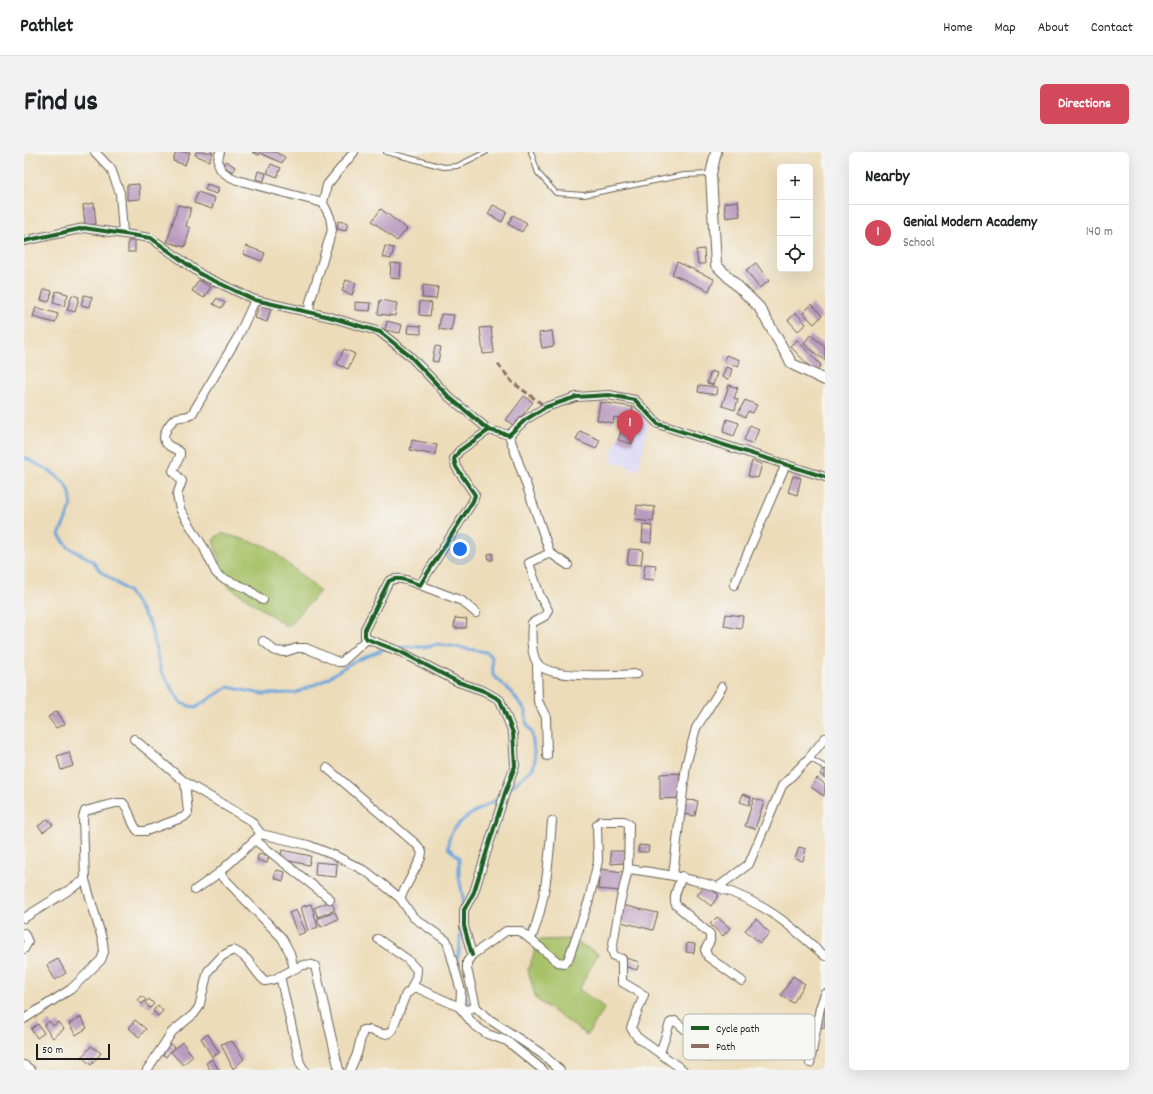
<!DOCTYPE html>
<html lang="en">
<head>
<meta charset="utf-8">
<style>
  body { margin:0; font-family:Dekko,sans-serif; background:#f2f2f2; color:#202124 }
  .controls { position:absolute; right:12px; top:12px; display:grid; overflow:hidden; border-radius:6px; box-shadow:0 4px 16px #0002 }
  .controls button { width:36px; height:36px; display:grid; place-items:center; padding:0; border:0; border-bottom:1px solid #e0e0e0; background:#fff; color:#202124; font:20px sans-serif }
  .scale { position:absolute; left:12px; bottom:10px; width:74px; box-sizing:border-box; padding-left:4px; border:2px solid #1c1c1c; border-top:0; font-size:11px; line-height:14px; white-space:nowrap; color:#1c1c1c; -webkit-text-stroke:3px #f6f6f2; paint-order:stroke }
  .you { position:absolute; left:436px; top:397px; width:14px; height:14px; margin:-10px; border:3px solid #fff; border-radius:50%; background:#1a73e8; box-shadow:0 0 0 6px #1a73e833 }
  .badge { display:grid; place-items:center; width:26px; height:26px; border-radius:50%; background:#d1495b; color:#fff; font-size:13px; font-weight:700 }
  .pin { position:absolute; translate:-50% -33px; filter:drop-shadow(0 1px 2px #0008) }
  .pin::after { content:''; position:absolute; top:21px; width:14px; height:12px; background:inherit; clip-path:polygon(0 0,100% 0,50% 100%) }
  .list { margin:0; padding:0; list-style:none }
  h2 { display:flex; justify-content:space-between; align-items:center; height:52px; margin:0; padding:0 16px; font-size:17px }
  h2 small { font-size:13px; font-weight:400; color:#757577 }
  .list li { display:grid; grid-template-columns:26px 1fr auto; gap:12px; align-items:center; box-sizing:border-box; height:56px; padding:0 16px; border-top:1px solid #e0e0e0 }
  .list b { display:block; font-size:15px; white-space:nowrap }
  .list p { margin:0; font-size:13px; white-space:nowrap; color:#757577 }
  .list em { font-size:13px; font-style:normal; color:#757577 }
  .icon { flex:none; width:22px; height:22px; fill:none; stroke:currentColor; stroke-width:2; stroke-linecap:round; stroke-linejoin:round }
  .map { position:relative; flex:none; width:801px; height:918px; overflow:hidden; border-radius:6px }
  header { display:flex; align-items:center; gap:24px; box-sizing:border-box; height:56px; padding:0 20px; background:#fff; border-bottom:1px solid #e0e0e0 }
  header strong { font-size:19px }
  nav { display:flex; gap:22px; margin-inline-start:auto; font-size:14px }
  .intro { display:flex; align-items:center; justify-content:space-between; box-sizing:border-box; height:96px; padding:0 24px }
  h1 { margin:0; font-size:28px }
  .button { padding:10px 18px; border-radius:6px; background:#d1495b; color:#fff; font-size:14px; font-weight:700 }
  main { display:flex; gap:24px; padding:0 24px }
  aside { flex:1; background:#fff; border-radius:6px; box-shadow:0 4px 16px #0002 }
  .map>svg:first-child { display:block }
  .built { fill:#dad6f7 }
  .green { fill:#a7c167; stroke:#626e42 }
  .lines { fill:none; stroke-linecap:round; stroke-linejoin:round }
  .stream { stroke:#6ba4da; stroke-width:3 }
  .building { fill:#b99abe }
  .service-casing { stroke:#655f53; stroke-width:6 }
  .minor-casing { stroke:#655f53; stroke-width:10 }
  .tertiary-casing { stroke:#655f53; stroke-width:12 }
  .service { stroke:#fff; stroke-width:4 }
  .minor { stroke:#fff; stroke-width:8 }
  .tertiary { stroke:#fff; stroke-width:10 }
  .quiet { stroke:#8d6e63; stroke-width:3; stroke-dasharray:6 3; stroke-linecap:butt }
  .cycleway-casing { stroke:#f6f6f2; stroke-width:6 }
  .cycleway { stroke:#1b5e20; stroke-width:4 }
  .key { fill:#f6f6f2; stroke:#b5b5b2; stroke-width:1 }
  .key-label { font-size:11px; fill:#1c1c1c }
</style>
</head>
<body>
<header>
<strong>Pathlet</strong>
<nav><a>Home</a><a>Map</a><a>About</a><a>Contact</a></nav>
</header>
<div class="intro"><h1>Find us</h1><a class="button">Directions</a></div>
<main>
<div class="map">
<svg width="801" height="918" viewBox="0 0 801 918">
  <rect width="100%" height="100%" fill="#f6f6f2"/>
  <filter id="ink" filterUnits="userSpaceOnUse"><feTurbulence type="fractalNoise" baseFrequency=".025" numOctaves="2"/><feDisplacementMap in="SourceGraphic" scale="8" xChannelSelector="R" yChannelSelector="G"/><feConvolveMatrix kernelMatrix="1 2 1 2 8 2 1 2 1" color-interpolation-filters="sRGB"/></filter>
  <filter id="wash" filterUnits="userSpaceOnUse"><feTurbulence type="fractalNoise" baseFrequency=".012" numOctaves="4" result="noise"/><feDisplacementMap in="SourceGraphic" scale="16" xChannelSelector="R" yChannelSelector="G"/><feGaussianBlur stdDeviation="0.9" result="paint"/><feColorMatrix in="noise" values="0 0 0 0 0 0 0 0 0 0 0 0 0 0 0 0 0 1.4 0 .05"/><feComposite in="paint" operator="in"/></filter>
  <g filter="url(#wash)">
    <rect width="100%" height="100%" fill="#eddcb9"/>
    <polygon class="built" points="614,256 618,260 624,274 614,319 586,308 599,270 606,271"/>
    <g class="green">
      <polygon points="197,381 243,394 296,439 264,475 204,434 189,388"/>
      <polygon points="548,787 574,802 555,837 581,856 563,883 512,847 504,818 515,788"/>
    </g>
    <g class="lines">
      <g class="stream">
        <path d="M0,305C19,316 54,328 46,357C43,366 38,375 35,383L44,395L69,409L75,418L105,440L126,472L137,519L157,551L171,556L204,535L238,542L271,541L299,529L327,511L362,496"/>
        <polyline points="374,495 401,495 414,492 462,500 468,505 469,523 486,539 502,559 502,570 508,581 511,608 509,616 485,637"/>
        <path d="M438,755L439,745L435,725V705L424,696C423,668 459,657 478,644"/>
        <polyline points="436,820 433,806 435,802 437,774"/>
        <polyline points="440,839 450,870"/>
      </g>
    </g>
    <g id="blocks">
      <g class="building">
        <polygon points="152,0 166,0 161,13 149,9"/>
        <polygon points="172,0 189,0 185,9 171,3"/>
        <polygon points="228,0 237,0 235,3"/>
        <polygon points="239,0 251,0 261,5 258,11 238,2"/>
        <polygon points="202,9 211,15 209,20 199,14"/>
        <polygon points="247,12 257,16 253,25 243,21"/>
        <polygon points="234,19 242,21 240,29 232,27"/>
        <polygon points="115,32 116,47 103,48 103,33"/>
        <polygon points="183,32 195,36 193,42 181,38"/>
        <polygon points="174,40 191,46 188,57 170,51"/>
        <polygon points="714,49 716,64 702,66 700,51"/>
        <polygon points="70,51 72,72 61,73 59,53"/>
        <polygon points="154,53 167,56 162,74 166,76 161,95 143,90"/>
        <polygon points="469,53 483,60 478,70 464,62"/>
        <polygon points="357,57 383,77 373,89 348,69"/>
        <polygon points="489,63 503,71 498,80 484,72"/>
        <polygon points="314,69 324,71 322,79 313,77"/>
        <rect x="104" y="89" width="7" height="11"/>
        <polygon points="222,94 241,101 238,109 219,102"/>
        <polygon points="361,94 370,96 367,107 358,105"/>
        <polygon points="680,97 681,112 674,112 672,98"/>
        <polygon points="653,110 690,127 685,139 648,122"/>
        <polygon points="367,111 377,112 376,127 366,126"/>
        <polygon points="732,111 745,129 735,136 722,118"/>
        <polygon points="175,128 187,135 180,146 168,139"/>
        <polygon points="322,128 332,131 328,143 318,139"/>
        <polygon points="399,133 414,135 412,147 398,146"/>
        <polygon points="20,137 28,139 25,150 17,148"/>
        <polygon points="32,139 44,142 40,154 29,151"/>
        <polygon points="48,143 55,145 51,160 43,158"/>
        <polygon points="60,143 68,145 66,155 57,153"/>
        <polygon points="193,146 201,151 197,156 189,152"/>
        <polygon points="356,148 373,151 371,164 354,162"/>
        <polygon points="396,149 408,151 406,164 395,163"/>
        <polygon points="331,150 347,151 346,159 331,158"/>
        <polygon points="788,152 798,164 790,172 779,161"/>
        <polygon points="235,153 247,156 243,170 231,166"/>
        <polygon points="12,155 34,162 31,171 9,165"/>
        <polygon points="772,161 782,172 774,179 764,168"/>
        <polygon points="417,162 430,163 427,179 415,177"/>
        <polygon points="363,169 378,173 376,181 361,178"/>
        <polygon points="384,173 397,174 397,182 383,181"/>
        <polygon points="467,175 470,201 459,202 456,176"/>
        <polygon points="528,179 530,194 518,196 515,181"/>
        <polygon points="786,183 801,194 801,209 780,192"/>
        <polygon points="773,188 797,213 791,220 766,194"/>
        <polygon points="411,194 417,195 414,210 408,209"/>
        <polygon points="320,197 331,202 324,217 313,212"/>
        <polygon points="702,203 716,208 714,215 700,210"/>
        <polygon points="702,215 708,217 705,227 698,225"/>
        <polygon points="687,219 693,221 689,233 683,231"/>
        <polygon points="675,233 693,235 692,243 674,240"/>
        <polygon points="705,233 714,236 710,246 714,247 711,258 698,254"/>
        <polygon points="500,244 509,250 490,274 482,268"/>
        <polygon points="721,248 733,253 729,261 724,259 721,265 714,261"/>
        <polygon points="576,250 609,255 606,268 590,265 589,271 573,268"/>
        <polygon points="703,267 715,271 710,284 699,280"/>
        <polygon points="600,271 613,275 608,292 594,288"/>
        <polygon points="726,273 735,277 729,292 720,288"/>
        <polygon points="556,279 576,288 572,297 552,288"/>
        <polygon points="388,288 413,293 411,303 386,298"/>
        <polygon points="728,309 738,312 734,326 724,324"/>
        <polygon points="769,324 777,326 773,343 764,340"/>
        <polygon points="613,353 631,355 629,370 611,368"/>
        <polygon points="619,373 628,374 627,391 618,390"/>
        <polygon points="605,397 619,398 617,413 603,412"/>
        <polygon points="469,401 469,408 465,408 464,402"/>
        <polygon points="621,412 632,413 630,428 619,427"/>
        <polygon points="702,462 719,464 717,477 700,474"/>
        <polygon points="431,466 443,467 442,476 430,476"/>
        <polygon points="33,559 41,572 32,576 24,565"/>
        <polygon points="45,600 49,614 37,618 33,604"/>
        <polygon points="801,616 801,626 796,622"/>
        <polygon points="656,621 656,646 636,647 636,622"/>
        <polygon points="793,626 801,632 800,644 787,635"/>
        <polygon points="719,642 727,645 725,653 716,650"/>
        <polygon points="730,646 740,650 731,677 721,674"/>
        <polygon points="661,648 674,649 671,664 659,662"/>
        <polygon points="24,667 29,673 19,680 14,674"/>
        <polygon points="615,693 625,694 624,700 614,700"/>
        <polygon points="775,695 782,697 779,709 771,707"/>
        <polygon points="258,698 287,704 285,713 256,707"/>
        <polygon points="586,699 600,699 600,711 587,712"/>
        <polygon points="235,701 245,704 243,711 233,708"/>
        <polygon points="292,710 313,712 312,725 291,723"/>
        <polygon points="576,717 599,720 597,739 574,737"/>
        <polygon points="252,718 261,720 259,729 250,726"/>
        <polygon points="681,733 695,743 687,754 673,743"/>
        <polygon points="307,749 311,758 294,765 290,756"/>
        <polygon points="287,752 294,775 284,779 277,755"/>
        <polygon points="597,753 634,761 629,778 593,769"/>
        <polygon points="272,758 282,780 274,783 265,761"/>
        <polygon points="311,760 314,767 297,775 293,767"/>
        <polygon points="693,765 706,776 699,784 686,772"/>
        <polygon points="732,767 746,781 736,791 721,778"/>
        <polygon points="663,791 671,792 670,801 662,800"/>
        <polygon points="602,806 615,810 613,818 600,814"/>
        <polygon points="34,807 42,821 31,828 23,813"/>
        <polygon points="769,824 781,832 769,851 757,843"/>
        <polygon points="118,844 122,848 118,852 114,848"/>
        <polygon points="125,847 130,852 126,856 121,851"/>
        <polygon points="134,853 139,859 134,864 129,859"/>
        <polygon points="800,855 801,856 801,876 795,875"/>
        <polygon points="57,865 63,876 52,883 45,872"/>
        <polygon points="111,868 122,877 115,885 105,876"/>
        <polygon points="25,869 29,874 34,870 40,877 29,886 20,874"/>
        <polygon points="14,872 20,881 13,886 7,877"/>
        <polygon points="184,882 195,901 188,905 177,886"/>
        <polygon points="142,889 150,895 142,905 135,899"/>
        <polygon points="208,889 220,907 209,917 197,892"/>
        <polygon points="158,890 169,904 159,913 147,900"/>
        <polygon points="67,894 77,901 67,913 58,905"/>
        <polygon points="188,907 195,918 186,918 182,911"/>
      </g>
    </g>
  </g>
  <g filter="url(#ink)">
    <use href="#blocks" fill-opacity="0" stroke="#655f53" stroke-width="1"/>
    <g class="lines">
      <g class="service-casing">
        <g id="service">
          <polyline points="362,0 420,15 433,14 462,0"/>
          <polyline points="507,0 514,21 532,41 560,43 660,23 687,22"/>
          <polyline points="785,606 801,615"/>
        </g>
      </g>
      <g class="minor-casing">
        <g id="minor">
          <polyline points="71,0 87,17 96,41 99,81"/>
          <path d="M196,0C190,16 199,22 213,28L299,51"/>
          <polyline points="0,89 60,76 127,86 178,123 231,148 306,165 356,180 386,204 425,245 465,278 485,283 501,268 522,255 552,245 585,243 611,248 634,272 801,325"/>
          <path d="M231,148L215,183L168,262C163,266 158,264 152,266C146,270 136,284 142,291C146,296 152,296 156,300V304L149,319L158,329L153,343L156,357L180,396L192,421L198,426L222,436L239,448"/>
          <polyline points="285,161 286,150 308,78 306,65 299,51 303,33 330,0"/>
          <polyline points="485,283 526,401 544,413"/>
          <path d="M526,401L505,411L516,444L524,458L521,464L508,471C507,482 507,501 513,511C524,528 593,523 613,522"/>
          <polyline points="396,433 438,449 452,461"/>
          <polyline points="710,433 762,312"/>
          <polyline points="239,489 251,499 261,500 273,496 282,496 314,510 318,510 343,487"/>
          <polyline points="513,511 514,549 522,565 523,604"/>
          <polyline points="110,587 161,630 227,669 237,682 284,693 312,704 343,720 361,734 376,746 389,765 423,789 437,839 436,856 450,873 463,882 483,889 519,918"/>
          <polyline points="303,616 393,693 398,700 397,706 376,746"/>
          <polyline points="231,688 306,747"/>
          <polyline points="195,721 258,786 266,801 270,817"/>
          <polyline points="649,723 662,613 672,576 698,535"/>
          <path d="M658,724C655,733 648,744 652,753L686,782V789L681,798L684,805L718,829"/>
          <polyline points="694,735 725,712 758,634 785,606 801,586"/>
          <polyline points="171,738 195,721 234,685"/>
          <polyline points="0,766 61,728"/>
          <polyline points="0,781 4,790 0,797"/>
          <polyline points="354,787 383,807 393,818 392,826 386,839"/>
          <path d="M507,787C522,750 525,708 528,669"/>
          <path d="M448,803L440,774V758L450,740L481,641L491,614L489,581L476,548L460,539L434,530L377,500L343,487L341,484V477L365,429C375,423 386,430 396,433L449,349L451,343L432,315L430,307L435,299L465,278"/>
          <polyline points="256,824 276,911 280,918"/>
          <polyline points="452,855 443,817 443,810 448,803 482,779 496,779 534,810 540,811 544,808 565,748 574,709 573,673 577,669 600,669 605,672 604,717"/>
          <path d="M0,867L47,837L77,808L80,800L79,790L61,728L59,665L61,659L92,651H99C107,659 106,671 114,679H122L160,665L164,661L161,630"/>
          <polyline points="636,901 646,871 651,869 676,890 685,905"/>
          <polyline points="786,911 796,856 801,842"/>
          <polyline points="0,913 7,918"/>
          <path d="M123,918L148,880L170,862L175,855L184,819L198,804L209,798C228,806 227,817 241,829C256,830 277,806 291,814L315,918"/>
          <path d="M326,918L333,902L339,878C350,876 360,888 368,878L382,842L391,835L442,858L452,855L462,865L518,902L536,918"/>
          <path d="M659,918L613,885L607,876L620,843L598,830V807L590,804L588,798L596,751L604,717C651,723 697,731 738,755C761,768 781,787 801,804"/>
        </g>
      </g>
      <g class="tertiary-casing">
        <polyline id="tertiary" points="692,0 687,22 692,113 735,155 768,212 801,228"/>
      </g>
      <use href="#service" class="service"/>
      <use href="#minor" class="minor"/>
      <use href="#tertiary" class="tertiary"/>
      <polyline class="quiet" points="474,212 488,230 522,255"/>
      <g class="cycleway-casing">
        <g id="cycleway">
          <polyline points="0,89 60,76 127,86 178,123 231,148 306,165 356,180 386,204 425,245 465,278 485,283 501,268 522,255 552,245 585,243 611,248 634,272 801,325"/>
          <path d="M448,803L440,774V758L450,740L481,641L491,614L489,581L476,548L460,539L434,530L377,500L343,487L341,484V477L365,429C375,423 386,430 396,433L449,349L451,343L432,315L430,307L435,299L465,278"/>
        </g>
      </g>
      <use href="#cycleway" class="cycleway"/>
    </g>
  </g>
  <rect x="659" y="862" width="132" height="46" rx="6" class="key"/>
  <rect x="667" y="874" width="18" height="4" fill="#1b5e20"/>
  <rect x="667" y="892" width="18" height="4" fill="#8d6e63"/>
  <g class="key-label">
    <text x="692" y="880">Cycle path</text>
    <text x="692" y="898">Path</text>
  </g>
</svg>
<div class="controls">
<button>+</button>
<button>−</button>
<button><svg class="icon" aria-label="locate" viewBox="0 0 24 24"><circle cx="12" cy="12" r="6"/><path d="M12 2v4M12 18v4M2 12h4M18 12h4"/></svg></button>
</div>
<div class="scale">50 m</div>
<div class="you"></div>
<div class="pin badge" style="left:606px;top:291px">1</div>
</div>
<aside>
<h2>Nearby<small></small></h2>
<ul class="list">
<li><span class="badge">1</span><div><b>Genial Modern Academy</b><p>School</p></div><em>140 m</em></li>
</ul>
</aside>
</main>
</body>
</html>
